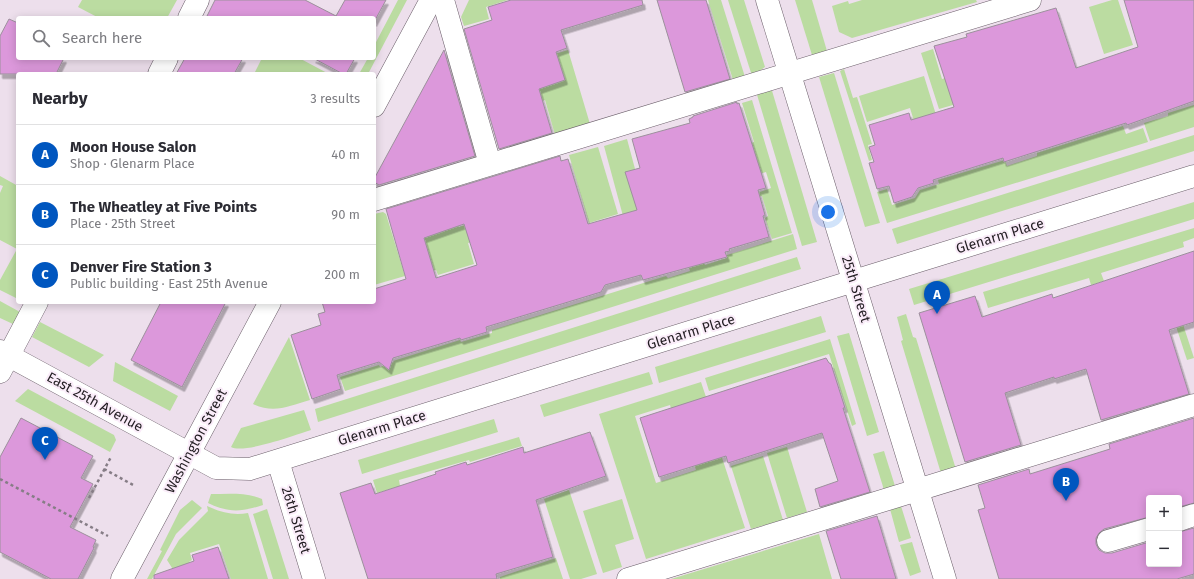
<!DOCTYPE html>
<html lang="en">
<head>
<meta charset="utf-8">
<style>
  body { margin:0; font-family:"Fira Sans",sans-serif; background:#f7f7f7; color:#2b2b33 }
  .controls { position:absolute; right:12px; bottom:12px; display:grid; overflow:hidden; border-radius:4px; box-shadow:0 2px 10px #0003 }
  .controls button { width:36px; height:36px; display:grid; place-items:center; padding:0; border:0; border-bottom:1px solid #e1e1e2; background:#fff; color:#2b2b33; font:20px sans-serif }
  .you { position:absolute; left:828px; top:212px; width:14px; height:14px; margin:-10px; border:3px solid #fff; border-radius:50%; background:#1a73e8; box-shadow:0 0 0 6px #1a73e833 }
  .badge { display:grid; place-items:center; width:26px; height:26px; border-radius:50%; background:#0056bf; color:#fff; font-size:13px; font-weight:700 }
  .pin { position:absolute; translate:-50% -33px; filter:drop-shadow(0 1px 2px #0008) }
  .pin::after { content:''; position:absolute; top:21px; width:14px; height:12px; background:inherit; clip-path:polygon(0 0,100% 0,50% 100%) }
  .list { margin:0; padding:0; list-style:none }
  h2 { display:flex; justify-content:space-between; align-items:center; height:52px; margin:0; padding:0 16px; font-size:17px }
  h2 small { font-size:13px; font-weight:400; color:#7c7c81 }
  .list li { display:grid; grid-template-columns:26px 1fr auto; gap:12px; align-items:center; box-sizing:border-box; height:60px; padding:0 16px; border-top:1px solid #e1e1e2 }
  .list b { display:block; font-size:15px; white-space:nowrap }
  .list p { margin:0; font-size:13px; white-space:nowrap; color:#7c7c81 }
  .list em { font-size:13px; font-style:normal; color:#7c7c81 }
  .icon { flex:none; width:22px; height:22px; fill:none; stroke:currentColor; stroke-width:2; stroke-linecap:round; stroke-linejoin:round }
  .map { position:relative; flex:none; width:1194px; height:579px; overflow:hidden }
  .search { position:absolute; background:#fff; box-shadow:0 2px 10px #0003; left:16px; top:16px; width:360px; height:44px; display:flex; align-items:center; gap:10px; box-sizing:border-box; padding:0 14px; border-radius:4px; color:#7c7c81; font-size:15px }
  .panel { position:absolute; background:#fff; box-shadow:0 2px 10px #0003; left:16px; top:72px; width:360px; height:232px; border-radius:4px }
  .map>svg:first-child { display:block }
  .green { fill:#bbdca1 }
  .building { fill:#dc98db; stroke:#9c909c; fill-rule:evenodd; filter:url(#shadow) }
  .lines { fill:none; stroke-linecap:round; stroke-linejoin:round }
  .minor-casing { stroke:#6a5e69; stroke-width:23 }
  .path { stroke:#867d86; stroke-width:2.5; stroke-dasharray:3 3; stroke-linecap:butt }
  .minor { stroke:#fff; stroke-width:22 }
  .labels { text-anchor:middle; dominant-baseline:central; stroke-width:4; stroke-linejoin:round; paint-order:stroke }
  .street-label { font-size:14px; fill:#221d22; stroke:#faecf9 }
</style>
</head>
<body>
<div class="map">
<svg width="1194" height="579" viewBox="0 0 1194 579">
  <defs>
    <filter id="shadow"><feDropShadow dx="2.5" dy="4.5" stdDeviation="0" flood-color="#0004"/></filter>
  </defs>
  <rect width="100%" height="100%" fill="#eddfec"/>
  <g class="green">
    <polygon points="82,0 177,0 167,18 99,18 78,7"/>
    <polygon points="398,0 407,0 368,74 359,74 368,58 374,58 374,46"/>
    <polygon points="469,0 508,0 486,7 489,19 464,26 461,17"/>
    <polygon points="708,0 721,0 745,77 733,80"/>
    <polygon points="728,0 744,0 765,67 752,76"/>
    <polygon points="795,0 812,0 827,51 812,55"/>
    <polygon points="862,0 976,0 977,2 852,38 839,32 832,6 848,1 849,4"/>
    <polygon points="1112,0 1118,0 1133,45 1104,54 1089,7"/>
    <polygon points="933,49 942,79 972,70 981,97 939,109 921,53"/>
    <polygon points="568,50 590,124 555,135 545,100 491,116 535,60"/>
    <polygon points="262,58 299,58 329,74 254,74"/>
    <polygon points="844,69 853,98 857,97 872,144 868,145 872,160 869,161 840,71"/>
    <polygon points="834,73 880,223 865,227 819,77"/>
    <polygon points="924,76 954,173 917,131 910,108 867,122 859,96"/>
    <polygon points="770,84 817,242 802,246 755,88"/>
    <polygon points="752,100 792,233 772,239 765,218 768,216 762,196 758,197 757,193 771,188 766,172 716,187 707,157 754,142 742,103"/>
    <polygon points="1194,105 1194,127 1150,141 1144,123 1168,116 1168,113"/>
    <polygon points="1123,126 1126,134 1143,128 1148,142 887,223 877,192 887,189 892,205 915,198 920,190 939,184 938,180 1005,160 1007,166 1037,156 1037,153"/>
    <polygon points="1194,135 1194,151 897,244 892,229"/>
    <polygon points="627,139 646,210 623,216 604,146"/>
    <polygon points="598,147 618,214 589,223 569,155"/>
    <polygon points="0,176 18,186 18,299 0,290 0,280 17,249 0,240 0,193 3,186 0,185"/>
    <polygon points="1194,202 1194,219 914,305 909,289"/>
    <polygon points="383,212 386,214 405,276 374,285 374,214"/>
    <polygon points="455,213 459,227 465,225 471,242 468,243 474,264 438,275 436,270 410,278 400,244"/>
    <polygon points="1194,228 1194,238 1183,242 1184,247 1101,273 1104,281 1091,285 1089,278 988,308 983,292"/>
    <polygon points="793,234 797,249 345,391 340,377 379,365 380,367 394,362 393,361 460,340 461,342 492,333 492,330 666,276 668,278 690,271 689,268 704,263 705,265 727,258 727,255"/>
    <polygon points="797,257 801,269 318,422 315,409"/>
    <polygon points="0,301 20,312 13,324 0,318"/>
    <polygon points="1176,303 1194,358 1187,360 1169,305"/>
    <polygon points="906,314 913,337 916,338 958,476 943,480 901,341 903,340 897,317"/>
    <polygon points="821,316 826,332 659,383 655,367"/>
    <polygon points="40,322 104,355 89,367 32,337"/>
    <polygon points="849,333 879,432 867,436 837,336"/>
    <path d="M289,337L310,400C289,406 274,414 253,404Z"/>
    <polygon points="830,339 856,424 852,426 829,354 709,391 705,378"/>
    <polygon points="115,362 178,396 170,411 113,381"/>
    <polygon points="649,372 653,384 544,417 540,405"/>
    <polygon points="701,382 713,418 677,429 670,405 635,416 656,483 696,470 685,435 712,427 745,528 646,559 599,414"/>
    <polygon points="28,389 114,435 116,440 110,452 15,401"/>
    <path d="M304,410L311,430C295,435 244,454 231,447L241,428Z"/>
    <polygon points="494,419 498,432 362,474 358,460"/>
    <polygon points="519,437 522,446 470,462 469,460 399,480 400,486 377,493 373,480"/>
    <polygon points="787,447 807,512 787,518 767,453"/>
    <polygon points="884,451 895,486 884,490 873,454"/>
    <polygon points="763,456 783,520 751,529 731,466"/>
    <polygon points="569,490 597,574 581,579 570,579 544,499"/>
    <path d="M211,494C228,494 246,492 262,499L263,505C241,512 229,513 208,503Z"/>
    <polygon points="622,499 634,539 615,545 622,567 603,573 583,511"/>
    <polygon points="192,500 202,508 176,534 152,579 147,579 162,551 160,550 180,510"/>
    <path d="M207,506C220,512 233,516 248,513L268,579H231L219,544L190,553L192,560L189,562L190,566L174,571L167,560L179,540L208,511Z"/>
    <polygon points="901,506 911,538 899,542 890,509"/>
    <polygon points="267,509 289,579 273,579 253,514"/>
    <polygon points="819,534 832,579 671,579"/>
    <polygon points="912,542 921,572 910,576 900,545"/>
    <polygon points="556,558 563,579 500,579 500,577"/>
  </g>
  <g class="building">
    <polygon points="215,0 305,0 336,16 345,0 386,0 374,22 374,18 206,18"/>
    <polygon points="511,0 642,0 643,5 561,30 567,48 556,52 565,80 539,89 552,133 499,149 464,29 492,20 488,7"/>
    <polygon points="657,0 706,0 730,79 685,92"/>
    <polygon points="1124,0 1194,0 1194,101 1127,125 1126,123 1004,162 1003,158 933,180 934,183 918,188 912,197 894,203 889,186 877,189 869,163 874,162 869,147 875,145 869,125 909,113 911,120 954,107 934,46 967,37 966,34 1056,8 1076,68 1138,47"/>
    <polygon points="9,19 18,23 18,58 64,58 56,74 0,74 0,36"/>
    <polygon points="444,50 475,156 379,185 374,182 374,179"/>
    <polygon points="185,58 243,58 234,74 176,74"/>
    <polygon points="313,58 355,58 346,74 343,74"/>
    <path d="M737,102V104L739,103L766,188L758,190L765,215L763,216L769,237L729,249L730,251L725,252L727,257L643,280L641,275L605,285L601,292L486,327L487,332L461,340L460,338L393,358L389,370L379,362L337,375L341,389L312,399L291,335L321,325L318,314L325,312L322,302H374V289L406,279L386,209L560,156L561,161L568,159L588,224L637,210L625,172L640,168L632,139L690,123L689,119L693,117V116ZM464,224L477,265L436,278L424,238Z"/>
    <polygon points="1194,251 1194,322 1169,330 1189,394 1101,420 1086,369 1054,379 1054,377 1005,393 1021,445 965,462 919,313 975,296 982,317 1052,294 1053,298"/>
    <polygon points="161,302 226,302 182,387 131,360"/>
    <polygon points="826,358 829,363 831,364 845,408 843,408 870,492 820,507 815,489 838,481 822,433 728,463 726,456 659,477 640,418"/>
    <polygon points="21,418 93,456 81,478 93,484 70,527 96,540 93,547 94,548 78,579 51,579 0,552 0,457"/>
    <polygon points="1194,418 1194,503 1179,507 1179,498 1149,498 1149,517 1104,529 1099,533 1096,538 1096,544 1099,550 1105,553 1112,553 1149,542 1149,564 1179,564 1179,532 1194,528 1194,574 1177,579 999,579 978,510 985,508 978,485 1029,469 1030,474 1110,449 1109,444"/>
    <polygon points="590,432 606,476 536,500 553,557 496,574 497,579 368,579 340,493 371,483 375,494 436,474 435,472 466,462 467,465 523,447 524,453"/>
    <polygon points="877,516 896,579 841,579 826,531"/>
    <polygon points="218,547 229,579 154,579 154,575 194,561 192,555"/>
  </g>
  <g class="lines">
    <g class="minor-casing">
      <g id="minor">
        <polyline points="443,0 490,164"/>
        <polyline points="767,0 945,579"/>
        <polyline points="189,18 198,0"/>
        <polyline points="159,74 167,58"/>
        <polyline points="374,106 431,0"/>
        <polyline points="374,200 1030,0"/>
        <polyline points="0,351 216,468 250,469 815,293 1194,176"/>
        <polyline points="0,372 37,302"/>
        <polyline points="278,461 314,579"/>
        <polyline points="1179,520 1194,515"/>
        <polyline points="1108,541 1149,529"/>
        <polyline points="122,579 270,302"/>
        <polyline points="628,579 1194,405"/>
      </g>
    </g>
    <g class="path">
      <polyline points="104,469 135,486"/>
      <polyline points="0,479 108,536"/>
      <polyline points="89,498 111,457"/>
    </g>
    <use href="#minor" class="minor"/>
  </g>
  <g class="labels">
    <g class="street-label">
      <text transform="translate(1000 236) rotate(-17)">Glenarm Place</text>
      <text transform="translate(856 289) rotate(73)">25th Street</text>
      <text transform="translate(691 332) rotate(-17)">Glenarm Place</text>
      <text transform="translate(95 402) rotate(29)">East 25th Avenue</text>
      <text transform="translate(382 428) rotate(-17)">Glenarm Place</text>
      <text transform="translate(196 441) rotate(-62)">Washington Street</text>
      <text transform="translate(296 520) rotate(73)">26th Street</text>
    </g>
  </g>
</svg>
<div class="controls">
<button>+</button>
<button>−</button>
</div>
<div class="you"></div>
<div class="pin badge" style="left:937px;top:314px">A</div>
<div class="pin badge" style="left:1066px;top:501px">B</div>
<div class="pin badge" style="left:45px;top:460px">C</div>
<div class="search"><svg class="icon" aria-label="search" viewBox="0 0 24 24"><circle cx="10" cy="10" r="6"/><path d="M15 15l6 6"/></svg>Search here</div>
<section class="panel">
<h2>Nearby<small>3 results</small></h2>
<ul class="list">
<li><span class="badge">A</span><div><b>Moon House Salon</b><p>Shop · Glenarm Place</p></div><em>40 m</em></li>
<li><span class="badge">B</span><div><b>The Wheatley at Five Points</b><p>Place · 25th Street</p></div><em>90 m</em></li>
<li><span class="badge">C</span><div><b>Denver Fire Station 3</b><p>Public building · East 25th Avenue</p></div><em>200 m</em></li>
</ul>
</section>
</div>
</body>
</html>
